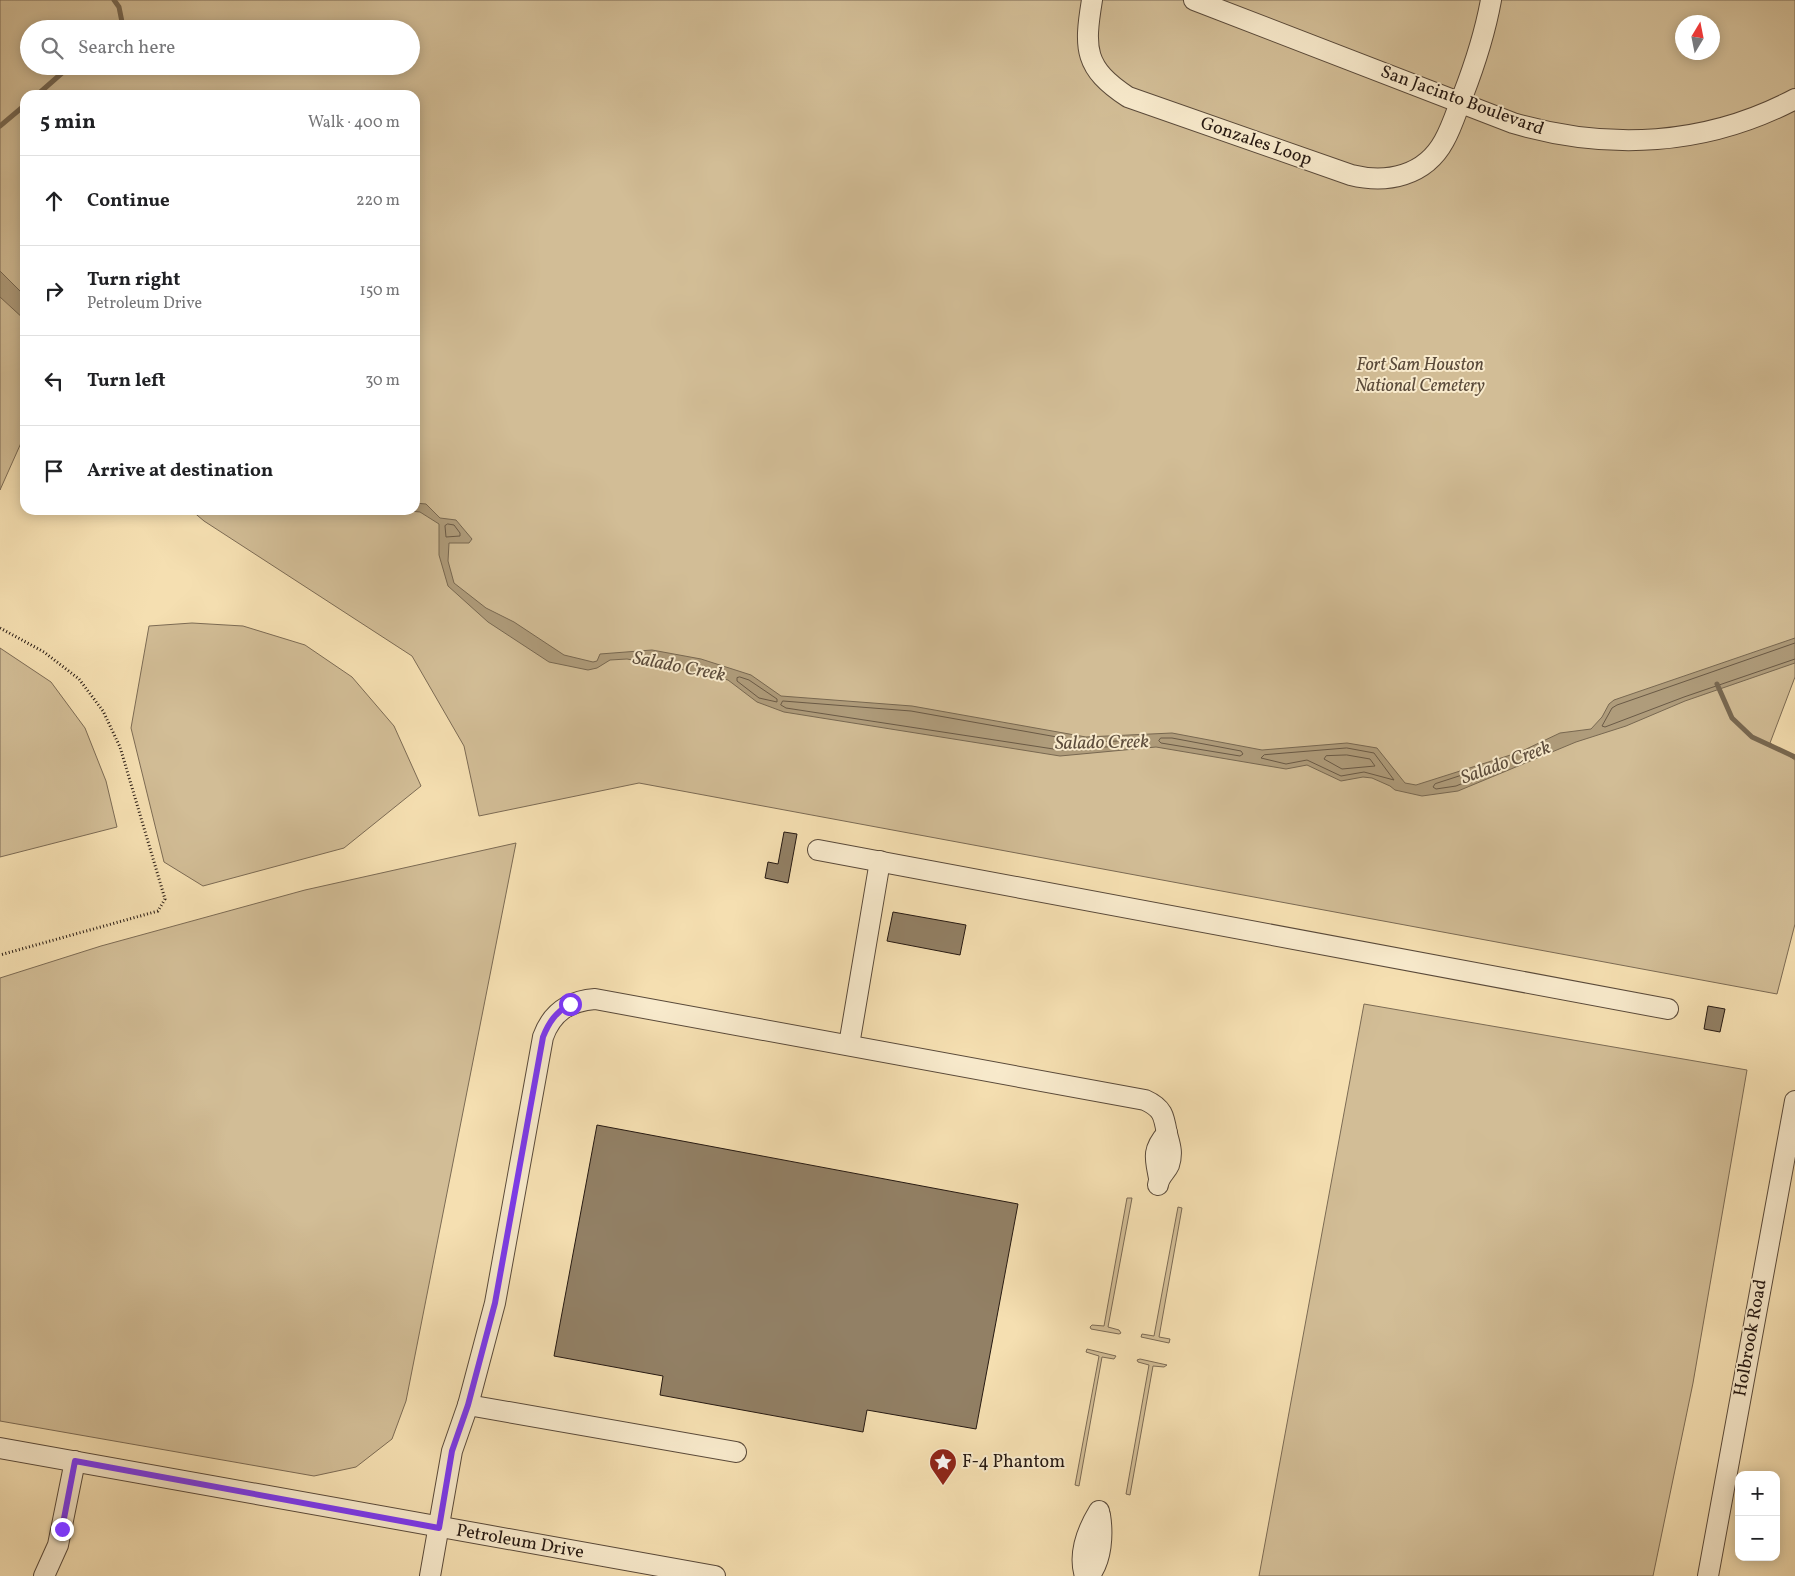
<!DOCTYPE html>
<html lang="en">
<head>
<meta charset="utf-8">
<style>
  body { margin:0; font-family:Vollkorn,serif; background:#f2f2f2; color:#202124 }
  .controls { position:absolute; right:15px; bottom:15px; display:grid; overflow:hidden; border-radius:10px; box-shadow:0 2px 12px #0003 }
  .controls button { width:45px; height:45px; display:grid; place-items:center; padding:0; border:0; border-bottom:1px solid #e0e0e0; background:#fff; color:#202124; font:25px sans-serif }
  .compass { position:absolute; left:1675px; top:15px; width:45px; height:45px; border-radius:50%; background:#fff; box-shadow:0 2px 12px #0003; rotate:10deg }
  .stop { position:absolute; width:15px; height:15px; margin:-11px; border:4px solid #7c3aed; border-radius:50%; background:#fff }
  .stop.end { background:#7c3aed; border-color:#fff; box-shadow:0 1px 5px #0008 }
  .list { margin:0; padding:0; list-style:none }
  h2 { display:flex; justify-content:space-between; align-items:center; height:65px; margin:0; padding:0 20px; font-size:21px }
  h2 small { font-size:16px; font-weight:400; color:#757577 }
  .list li { display:grid; grid-template-columns:32px 1fr auto; gap:15px; align-items:center; box-sizing:border-box; height:90px; padding:0 20px; border-top:1px solid #e0e0e0 }
  .list b { display:block; font-size:19px; white-space:nowrap }
  .list p { margin:0; font-size:16px; white-space:nowrap; color:#757577 }
  .list em { font-size:16px; font-style:normal; color:#757577 }
  .icon { flex:none; width:28px; height:28px; fill:none; stroke:currentColor; stroke-width:2; stroke-linecap:round; stroke-linejoin:round }
  .map { position:relative; flex:none; width:1795px; height:1576px; overflow:hidden }
  .search { position:absolute; background:#fff; box-shadow:0 2px 12px #0003; left:20px; top:20px; width:400px; height:55px; display:flex; align-items:center; gap:12px; box-sizing:border-box; padding:0 18px; border-radius:28px; color:#757577; font-size:19px }
  .panel { position:absolute; background:#fff; box-shadow:0 2px 12px #0003; left:20px; top:90px; width:400px; height:425px; border-radius:15px }
  .map>svg:first-child { display:block }
  .green { fill:#d2bd96; stroke:#7c6b54; fill-rule:evenodd }
  .water { fill:#af9c7b; stroke:#786851 }
  .lines { fill:none; stroke-linecap:round; stroke-linejoin:round }
  .shore { stroke:#6a5a46; stroke-width:1 }
  .stream { stroke:#786851; stroke-width:5 }
  .building { fill:#928065; stroke:#261912 }
  .minor-casing { stroke:#5a4a3a; stroke-width:22 }
  .path { stroke:#261912; stroke-width:3; stroke-dasharray:1 2.5; stroke-linecap:butt }
  .minor { stroke:#f8eacc; stroke-width:20 }
  .route { stroke:#7c3aed; stroke-width:6 }
  .labels { text-anchor:middle; dominant-baseline:central; stroke-width:4; stroke-linejoin:round; paint-order:stroke }
  .street-label { font-size:18px; fill:#261912; stroke:#f8eacc }
  .park-label { font-size:18px; font-style:italic; fill:#5a4a3a; stroke:#f8eacc }
  .poi-label { font-size:18px; fill:#261912; stroke:#f8eacc; text-anchor:start }
  .water-label { font-size:19px; font-style:italic; fill:#5d4d3c; stroke:#f8eacc }
</style>
</head>
<body>
<div class="map">
<svg width="1795" height="1576" viewBox="0 0 1795 1576">
  <rect width="100%" height="100%" fill="#f5dfb1"/>
  <filter id="stains"><feTurbulence type="fractalNoise" baseFrequency=".004" numOctaves="4"/><feColorMatrix values="0 0 0 0 .2 0 0 0 0 .09 0 0 0 0 .02 0 0 0 .5 -.17"/></filter>
  <radialGradient id="worn" r=".72"><stop offset=".6" stop-color="#630" stop-opacity="0"/><stop offset="1" stop-color="#630" stop-opacity=".3"/></radialGradient>
  <g class="green">
    <path d="M0,0H1795V677L1770,743L1795,760V924L1777,994L639,783L479,816L464,746L412,656L204,521L191,510H415V95H25V434L0,490ZM1682,22H1712V52H1682ZM29,29H411V66H29Z"/>
    <polygon points="192,623 243,626 305,645 352,677 394,726 421,786 344,848 203,886 164,862 131,728 149,626"/>
    <polygon points="0,648 51,682 85,728 106,781 117,827 0,857"/>
    <polygon points="516,843 406,1401 392,1439 356,1467 314,1476 0,1421 0,978 101,946 305,890"/>
    <polygon points="1364,1004 1747,1070 1693,1383 1653,1576 1259,1576"/>
    <polygon points="1127,1198 1132,1198 1108,1327 1119,1330 1121,1333 1119,1334 1091,1329 1090,1327 1092,1325 1104,1326"/>
    <polygon points="1178,1207 1182,1208 1159,1337 1170,1339 1169,1343 1141,1337 1142,1334 1154,1336"/>
    <polygon points="1087,1349 1116,1356 1114,1359 1102,1357 1079,1486 1075,1485 1099,1356 1086,1352"/>
    <polygon points="1140,1359 1167,1365 1164,1367 1153,1366 1130,1495 1126,1494 1149,1365 1138,1362 1137,1360"/>
  </g>
  <g class="water">
    <polygon points="0,271 25,296 25,320 0,297"/>
    <polygon points="415,503 426,504 440,518 456,520 472,539 469,543 449,543 448,561 454,583 486,608 514,622 564,655 593,662 597,661 600,654 652,650 701,659 751,675 781,696 912,706 1086,737 1172,733 1262,750 1347,743 1377,748 1405,783 1416,785 1520,752 1560,733 1591,729 1602,717 1609,704 1614,700 1795,638 1795,663 1685,701 1626,726 1576,742 1458,791 1422,796 1395,790 1390,786 1372,778 1363,777 1341,781 1307,765 1286,769 1156,747 1060,756 784,712 757,702 728,680 710,675 627,659 610,660 597,668 588,670 549,662 488,622 448,586 439,555 439,524 420,512 400,510 415,510"/>
  </g>
  <g class="lines">
    <g class="shore">
      <polygon points="448,524 454,525 460,533 460,536 446,537 445,526"/>
      <polyline points="1795,643 1617,705 1612,708 1602,726 1605,727 1684,697 1795,659"/>
      <polygon points="740,677 749,680 777,699 777,702 759,698 737,681 737,678"/>
      <polygon points="783,701 911,711 1085,742 1120,741 1122,743 1120,746 1060,750 786,708 781,705"/>
      <polygon points="1161,738 1172,738 1241,751 1243,754 1240,756 1161,743 1159,741"/>
      <polygon points="1347,748 1374,753 1394,780 1364,772 1341,776 1307,760 1286,764 1261,758 1264,755"/>
      <polygon points="1347,755 1370,759 1375,766 1342,769 1324,759 1326,756"/>
      <polygon points="1491,766 1494,768 1493,771 1456,786 1436,789 1433,787 1435,784"/>
    </g>
    <g class="stream">
      <polyline points="114,0 119,7 122,22 114,29"/>
      <polyline points="37,95 70,66"/>
      <polyline points="0,126 25,105"/>
      <polyline points="1717,684 1732,718 1752,737 1795,757"/>
    </g>
  </g>
  <g class="building">
    <polygon points="784,832 797,834 788,883 765,878 768,862 778,864"/>
    <polygon points="893,912 966,925 960,955 887,941"/>
    <polygon points="1708,1006 1725,1009 1720,1032 1704,1029"/>
    <polygon points="597,1125 1018,1204 976,1429 867,1410 863,1432 660,1395 663,1376 554,1356"/>
  </g>
  <g class="lines">
    <g class="minor-casing">
      <g id="minor">
        <path d="M1092,0C1084,49 1084,68 1128,97L1351,175C1387,184 1425,176 1444,141C1452,127 1457,110 1463,95C1475,64 1485,33 1491,0"/>
        <path d="M1194,0L1513,123C1609,151 1706,146 1795,99"/>
        <polyline points="818,850 1668,1009"/>
        <polyline points="849,1045 880,861"/>
        <path d="M1159,1178C1155,1158 1152,1150 1167,1133"/>
        <polyline points="468,1405 736,1452"/>
        <polyline points="0,1448 715,1576"/>
        <polyline points="44,1576 58,1545 75,1461"/>
        <path d="M430,1576L452,1451L468,1405L495,1303L543,1037C552,1012 569,1001 595,999L1145,1100C1163,1108 1164,1116 1167,1134C1170,1145 1173,1153 1169,1165C1166,1172 1159,1176 1158,1185"/>
        <path d="M1085,1576C1078,1554 1088,1529 1099,1511"/>
        <path d="M1089,1576C1102,1560 1103,1534 1100,1515"/>
        <polyline points="1708,1576 1795,1101"/>
      </g>
    </g>
    <polyline class="path" points="0,628 44,652 79,679 103,711 120,747 165,899 158,911 0,955"/>
    <use href="#minor" class="minor"/>
  </g>
  <g class="lines">
    <path class="route" d="M62,1529L75,1461L439,1528L452,1451L468,1405L495,1303L543,1037C549,1022 556,1012 570,1004"/>
  </g>
  <defs>
    <g id="sight-pin" transform="scale(1.4375)"><path d="M0 17L-7.5 6A9.5 9.5 0 1 1 7.5 6Z" fill="#8f2418" stroke="#f8eacc"/><path d="M0-6L1.8-2.2L6-1.7L2.9 1.2L3.7 5.4L0 3.3L-3.7 5.4L-2.9 1.2L-6-1.7L-1.8-2.2Z" fill="#fff"/></g>
  </defs>
  <g fill-rule="evenodd">
    <use href="#sight-pin" x="943" y="1462"/>
  </g>
  <g class="labels">
    <g class="street-label">
      <text transform="translate(1462 101) rotate(20)">San Jacinto Boulevard</text>
      <text transform="translate(1256 142) rotate(19)">Gonzales Loop</text>
      <text transform="translate(1751 1338) rotate(-80)">Holbrook Road</text>
      <text transform="translate(520 1542) rotate(10)">Petroleum Drive</text>
    </g>
    <g class="park-label">
      <text x="1420" y="365">Fort Sam Houston<tspan x="1420" dy="21">National Cemetery</tspan></text>
    </g>
    <g class="poi-label">
      <text x="962" y="1462">F-4 Phantom</text>
    </g>
    <g class="water-label">
      <text transform="translate(679 667) rotate(11)">Salado Creek</text>
      <text transform="translate(1102 743) rotate(-1)">Salado Creek</text>
      <text transform="translate(1506 763) rotate(-20)">Salado Creek</text>
    </g>
  </g>
  <rect width="100%" height="100%" filter="url(#stains)"/>
  <rect width="100%" height="100%" fill="url(#worn)"/>
</svg>
<div class="controls">
<button>+</button>
<button>−</button>
</div>
<svg class="compass" viewBox="-18 -18 36 36"><path d="M0-13l5 13h-10z" fill="#e53935"/><path d="M0 13l5-13h-10z" fill="#757577"/></svg>
<div class="stop" style="left:570px;top:1004px"></div>
<div class="stop end" style="left:62px;top:1529px"></div>
<div class="search"><svg class="icon" aria-label="search" viewBox="0 0 24 24"><circle cx="10" cy="10" r="6"/><path d="M15 15l6 6"/></svg>Search here</div>
<section class="panel">
<h2>5 min<small>Walk · 400 m</small></h2>
<ul class="list">
<li><svg class="icon" aria-label="ahead" viewBox="0 0 24 24"><path d="M12 20V5M6 11l6-6 6 6"/></svg><div><b>Continue</b></div><em>220 m</em></li>
<li><svg class="icon" aria-label="right" viewBox="0 0 24 24"><path d="M7 20v-9h11M14 6l5 5-5 5"/></svg><div><b>Turn right</b><p>Petroleum Drive</p></div><em>150 m</em></li>
<li><svg class="icon" aria-label="left" viewBox="0 0 24 24"><path d="M17 20v-9H6M10 6l-5 5 5 5"/></svg><div><b>Turn left</b></div><em>30 m</em></li>
<li><svg class="icon" aria-label="arrive" viewBox="0 0 24 24"><path d="M6 21V4h12l-3 4 3 4H6"/></svg><div><b>Arrive at destination</b></div></li>
</ul>
</section>
</div>
</body>
</html>
